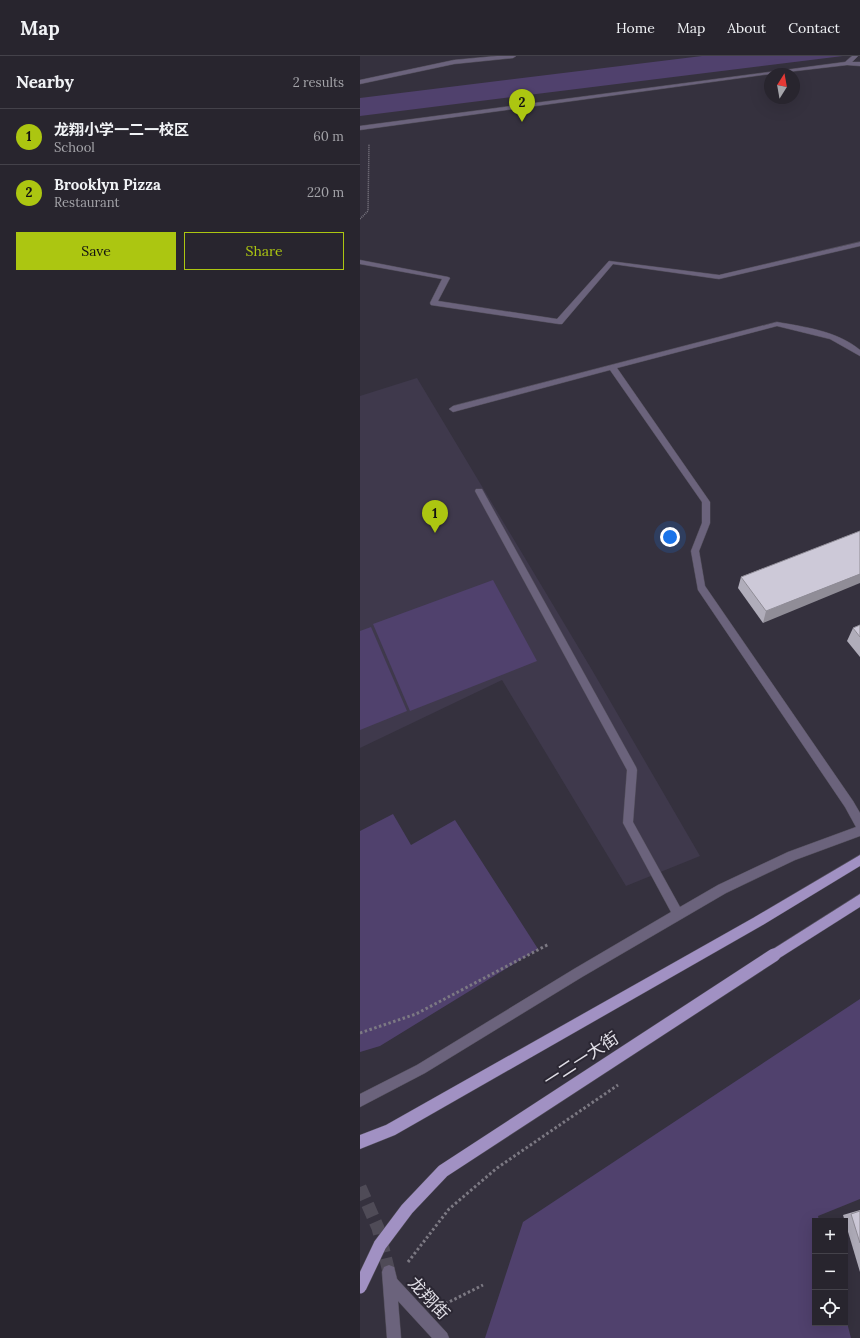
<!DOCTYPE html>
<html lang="en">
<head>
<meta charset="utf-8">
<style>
  body { margin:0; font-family:Lora,"Noto Sans SC",serif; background:#34313a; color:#f1f3f6 }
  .controls { position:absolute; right:12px; bottom:12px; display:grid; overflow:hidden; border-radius:0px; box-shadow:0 4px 16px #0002 }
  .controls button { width:36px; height:36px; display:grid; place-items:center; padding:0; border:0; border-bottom:1px solid #44424a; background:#28252e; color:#f1f3f6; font:20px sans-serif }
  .compass { position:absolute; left:404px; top:12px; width:36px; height:36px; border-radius:50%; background:#28252e; box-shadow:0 4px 16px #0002; rotate:11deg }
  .you { position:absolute; left:310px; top:481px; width:14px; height:14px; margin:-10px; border:3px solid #fff; border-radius:50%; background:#1a73e8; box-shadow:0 0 0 6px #1a73e833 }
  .badge { display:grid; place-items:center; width:26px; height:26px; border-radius:50%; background:#acc611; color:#111; font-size:13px; font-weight:700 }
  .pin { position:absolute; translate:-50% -33px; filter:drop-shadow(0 1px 2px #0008) }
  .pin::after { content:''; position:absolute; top:21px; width:14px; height:12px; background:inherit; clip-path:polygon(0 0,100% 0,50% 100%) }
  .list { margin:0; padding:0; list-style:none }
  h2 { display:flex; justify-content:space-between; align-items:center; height:52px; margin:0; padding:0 16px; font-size:17px }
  h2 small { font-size:13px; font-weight:400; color:#a5a5aa }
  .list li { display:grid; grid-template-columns:26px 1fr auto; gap:12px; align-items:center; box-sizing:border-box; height:56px; padding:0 16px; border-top:1px solid #44424a }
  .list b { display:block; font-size:15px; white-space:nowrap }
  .list p { margin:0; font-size:13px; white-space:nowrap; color:#a5a5aa }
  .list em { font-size:13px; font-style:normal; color:#a5a5aa }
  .actions { display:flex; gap:8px; padding:12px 16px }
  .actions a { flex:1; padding:9px 0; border:1px solid #acc611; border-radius:0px; text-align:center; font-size:14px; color:#acc611 }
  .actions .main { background:#acc611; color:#111 }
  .icon { flex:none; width:22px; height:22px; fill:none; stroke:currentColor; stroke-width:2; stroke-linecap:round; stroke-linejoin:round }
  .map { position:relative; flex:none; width:500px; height:1282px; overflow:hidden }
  header { display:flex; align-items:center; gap:24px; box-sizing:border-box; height:56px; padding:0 20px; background:#28252e; border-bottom:1px solid #44424a }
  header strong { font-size:19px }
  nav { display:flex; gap:22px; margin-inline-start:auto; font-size:14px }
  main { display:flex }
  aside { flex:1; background:#28252e }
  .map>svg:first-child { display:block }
  .built { fill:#3f394c }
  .green { fill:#50416d }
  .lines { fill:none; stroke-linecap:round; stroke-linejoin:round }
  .minor-tunnel { stroke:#4f4b57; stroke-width:13; stroke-dasharray:13 6; stroke-linecap:butt }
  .minor-casing { stroke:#514d59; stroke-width:1 }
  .major-casing { stroke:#514d59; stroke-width:1 }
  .path-far1 { stroke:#7c7983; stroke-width:1.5; stroke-dasharray:1 1; stroke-linecap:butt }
  .path { stroke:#7c7983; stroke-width:3; stroke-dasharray:2.5 2.5; stroke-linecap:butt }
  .minor { fill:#6b637c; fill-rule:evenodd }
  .major { fill:#a191c3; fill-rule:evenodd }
  .major-bridge-casing { stroke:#514d59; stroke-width:14; stroke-linecap:butt }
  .major-bridge { stroke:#a191c3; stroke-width:13 }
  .wall { fill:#b0adba }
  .shaded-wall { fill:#908d97 }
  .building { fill:#cdc9d8; stroke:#908d97 }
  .labels { text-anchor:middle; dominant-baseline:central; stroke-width:4; stroke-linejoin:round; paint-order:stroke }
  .near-street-label { font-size:17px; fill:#e1dfe7; stroke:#2b2733 }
</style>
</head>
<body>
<header>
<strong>Map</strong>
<nav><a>Home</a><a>Map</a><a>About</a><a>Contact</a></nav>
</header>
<main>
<aside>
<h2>Nearby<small>2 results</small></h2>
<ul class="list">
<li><span class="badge">1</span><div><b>龙翔小学一二一校区</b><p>School</p></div><em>60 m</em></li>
<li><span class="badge">2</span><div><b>Brooklyn Pizza</b><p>Restaurant</p></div><em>220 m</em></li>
</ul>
<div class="actions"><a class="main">Save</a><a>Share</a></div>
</aside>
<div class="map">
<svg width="500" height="1282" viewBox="0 0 500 1282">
  <rect width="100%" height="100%" fill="#35313e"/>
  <polygon class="built" points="57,322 232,614 340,800 266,830 142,624 0,692 0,340"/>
  <g class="green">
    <polygon points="342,0 483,0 0,60 0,42"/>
    <polygon points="133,524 177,605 50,655 13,568"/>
    <polygon points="11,571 47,655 0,674 0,575"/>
    <polygon points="33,758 51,789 95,764 178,893 20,990 0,996 0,775"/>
    <polygon points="500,943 500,1143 458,1160 459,1165 455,1165 455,1267 485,1267 485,1259 491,1282 125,1282 163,1166"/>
  </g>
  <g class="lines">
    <polyline class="minor-tunnel" points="0,1131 18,1172 29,1216"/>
    <g class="minor-casing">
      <g id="minor">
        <polygon points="137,0 156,0 153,2 94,8 0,28 0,24 94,4"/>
        <polygon points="492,0 498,0 492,6 500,6 500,10 487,9 410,18 0,74 0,70 485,6"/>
        <polygon points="500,186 500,190 359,223 253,208 202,268 199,268 71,249 70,247 82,223 0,208 0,204 88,221 90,222 78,245 197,263 249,205 359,219"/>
        <path d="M417,266C445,271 477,275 500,294V300L470,283L417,270L257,312L350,446V467L339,495L345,530L493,745L500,757V780L435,804L366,837L222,921L65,1017L0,1051V1038L57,1009L214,913L311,856L263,767L267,714L115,435L116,433H122L276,711L277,714L273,766L320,851L358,829L428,796L496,771L485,751L338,534L331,495L342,467V446L250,314L93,356L89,353L93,350Z"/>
        <polygon points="29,1209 34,1211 37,1223 87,1277 89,1282 72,1282 38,1245 41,1282 27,1282 22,1216 24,1211"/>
      </g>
    </g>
    <g class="major-casing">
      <g id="major">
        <polygon points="500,799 500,810 401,870 35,1079 0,1093 0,1079 26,1069 393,862"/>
        <polygon points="500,838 500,851 418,903 414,905 410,903 408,899 410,895"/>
      </g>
    </g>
    <polyline class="path-far1" points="0,163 8,155 9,88"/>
    <g class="path">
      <polyline points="0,977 56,958 189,888"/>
      <polyline points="48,1206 89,1153 137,1112 258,1029"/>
      <polyline points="81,1250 123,1229"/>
    </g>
    <use href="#minor" class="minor"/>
    <use href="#major" class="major"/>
    <g class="major-bridge-casing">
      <polyline id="major-bridge" points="0,1231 20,1189 47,1153 83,1115 414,899"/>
    </g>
    <use href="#major-bridge" class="major-bridge"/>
  </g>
  <g class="wall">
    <polygon points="500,475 403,567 378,532 381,521"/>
    <polygon points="500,569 500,601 487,585 493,572"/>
    <polygon points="500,1154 500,1216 483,1159"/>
  </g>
  <polygon class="shaded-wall" points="500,518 500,527 403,567 406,555"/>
  <g class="building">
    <polygon points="500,475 500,518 406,555 381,521"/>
    <polygon points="500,569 500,581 493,572"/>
    <polygon points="500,1155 500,1187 491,1158"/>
  </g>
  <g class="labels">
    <g class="near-street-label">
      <text transform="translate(221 1003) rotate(-33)">一二一大街</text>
      <text transform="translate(69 1242) rotate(47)">龙翔街</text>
    </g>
  </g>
</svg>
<div class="controls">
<button>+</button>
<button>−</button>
<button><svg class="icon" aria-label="locate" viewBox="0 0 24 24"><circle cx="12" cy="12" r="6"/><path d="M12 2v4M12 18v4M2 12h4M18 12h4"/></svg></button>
</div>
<svg class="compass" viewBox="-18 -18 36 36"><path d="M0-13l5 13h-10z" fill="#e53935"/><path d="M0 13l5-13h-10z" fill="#a5a5aa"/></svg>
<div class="you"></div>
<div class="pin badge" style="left:75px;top:477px">1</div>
<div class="pin badge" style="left:162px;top:66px">2</div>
</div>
</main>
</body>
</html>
